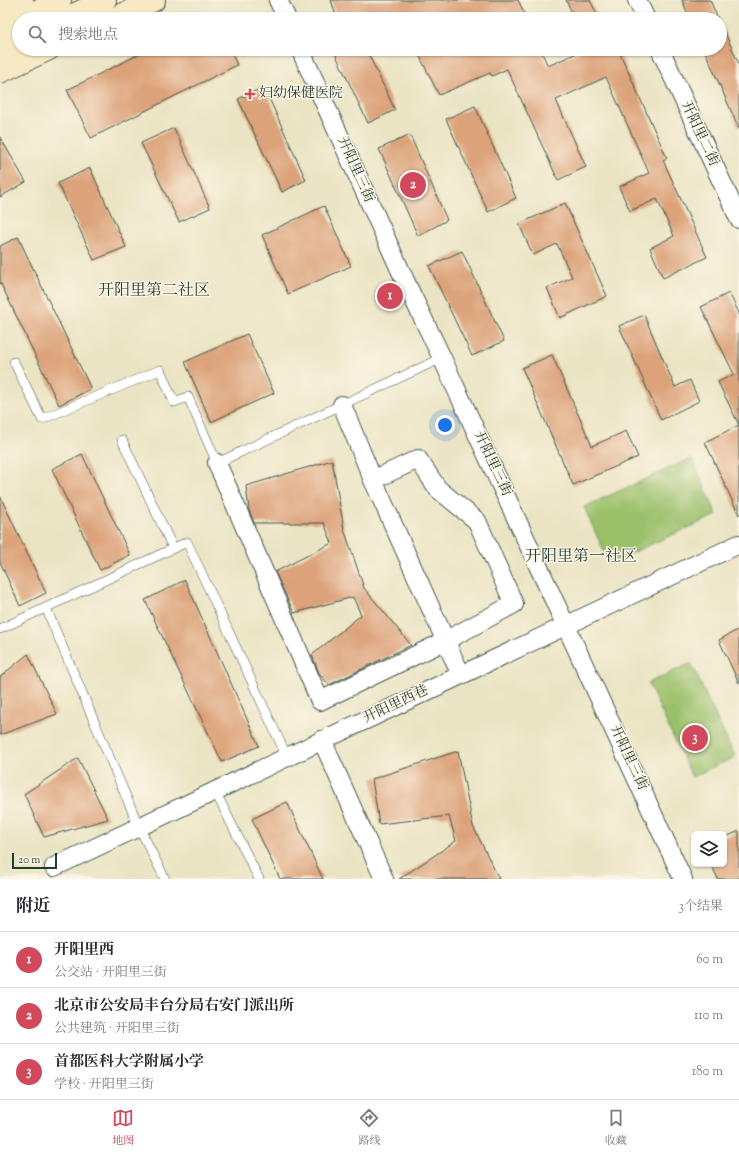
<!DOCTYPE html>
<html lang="zh">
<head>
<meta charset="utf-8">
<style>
  body { margin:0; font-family:"Sorts Mill Goudy","Noto Serif SC",serif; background:#f7f7f7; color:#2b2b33 }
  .controls { position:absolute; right:12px; bottom:12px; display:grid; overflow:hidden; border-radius:6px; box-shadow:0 1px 3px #0004 }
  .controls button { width:36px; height:36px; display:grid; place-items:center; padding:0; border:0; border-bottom:1px solid #e1e1e2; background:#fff; color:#2b2b33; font:20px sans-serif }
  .scale { position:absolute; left:12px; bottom:10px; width:45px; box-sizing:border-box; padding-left:4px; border:2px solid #1f3d34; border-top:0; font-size:11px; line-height:14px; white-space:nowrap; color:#1f3d34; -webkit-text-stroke:3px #fcf5e5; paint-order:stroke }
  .you { position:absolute; left:445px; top:425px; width:14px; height:14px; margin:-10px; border:3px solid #fff; border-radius:50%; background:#1a73e8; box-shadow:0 0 0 6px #1a73e833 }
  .badge { display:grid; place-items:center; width:26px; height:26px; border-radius:50%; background:#d1495b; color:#fff; font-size:13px; font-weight:700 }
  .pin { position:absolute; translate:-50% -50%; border:2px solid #fff; box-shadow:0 1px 4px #0006 }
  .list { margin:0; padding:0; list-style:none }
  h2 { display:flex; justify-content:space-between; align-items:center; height:52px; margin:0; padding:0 16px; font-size:17px }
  h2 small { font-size:13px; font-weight:400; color:#7c7c81 }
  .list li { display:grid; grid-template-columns:26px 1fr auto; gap:12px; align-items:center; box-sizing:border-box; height:56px; padding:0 16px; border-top:1px solid #e1e1e2 }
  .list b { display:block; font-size:15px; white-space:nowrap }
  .list p { margin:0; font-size:13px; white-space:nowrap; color:#7c7c81 }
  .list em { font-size:13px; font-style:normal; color:#7c7c81 }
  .icon { flex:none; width:22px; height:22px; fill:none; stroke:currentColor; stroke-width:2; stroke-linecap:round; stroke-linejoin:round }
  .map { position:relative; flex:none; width:739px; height:879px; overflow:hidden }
  .search { position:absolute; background:#fff; box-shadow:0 1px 3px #0004; left:12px; right:12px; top:12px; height:44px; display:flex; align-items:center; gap:10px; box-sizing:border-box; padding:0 14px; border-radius:22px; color:#7c7c81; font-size:15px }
  .sheet { height:220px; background:#fff }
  nav { display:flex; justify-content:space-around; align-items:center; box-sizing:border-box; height:56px; border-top:1px solid #e1e1e2; background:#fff; font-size:11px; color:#7c7c81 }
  nav a { display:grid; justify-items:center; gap:2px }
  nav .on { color:#d1495b }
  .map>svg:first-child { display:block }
  .green { fill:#9ac06b; stroke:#5c7e50 }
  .building { fill:#dca279 }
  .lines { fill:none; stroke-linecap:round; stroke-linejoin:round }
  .lane-casing { stroke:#3e564a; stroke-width:10 }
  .street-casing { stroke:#3e564a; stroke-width:20 }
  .secondary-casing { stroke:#3e564a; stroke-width:24 }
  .lane { stroke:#fff; stroke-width:9 }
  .street { stroke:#fff; stroke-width:18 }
  .secondary { stroke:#f7e9c3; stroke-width:22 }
  .poi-dot { fill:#d1495b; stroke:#fcf5e5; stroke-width:1.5 }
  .labels { text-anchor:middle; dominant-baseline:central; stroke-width:3; stroke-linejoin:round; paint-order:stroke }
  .poi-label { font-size:14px; fill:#1f3d34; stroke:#fcf5e5; text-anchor:start }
  .street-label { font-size:14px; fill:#1f3d34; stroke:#fcf5e5 }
  .quarter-label { font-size:16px; fill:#1f3d34; stroke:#fcf5e5 }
</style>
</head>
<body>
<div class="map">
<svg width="739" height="879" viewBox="0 0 739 879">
  <rect width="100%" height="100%" fill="#fcf5e5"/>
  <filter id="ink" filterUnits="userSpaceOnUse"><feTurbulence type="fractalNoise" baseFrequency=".025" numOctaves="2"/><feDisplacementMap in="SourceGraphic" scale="8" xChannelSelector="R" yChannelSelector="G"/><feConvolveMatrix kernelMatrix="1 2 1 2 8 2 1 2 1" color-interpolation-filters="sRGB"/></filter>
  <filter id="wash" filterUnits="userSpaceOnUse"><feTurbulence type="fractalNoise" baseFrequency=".012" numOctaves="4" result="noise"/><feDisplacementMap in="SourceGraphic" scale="16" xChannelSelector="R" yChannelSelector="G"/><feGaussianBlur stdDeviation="0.9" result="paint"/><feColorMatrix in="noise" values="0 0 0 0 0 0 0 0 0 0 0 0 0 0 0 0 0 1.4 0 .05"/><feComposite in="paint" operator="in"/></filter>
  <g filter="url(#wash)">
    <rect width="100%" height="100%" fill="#ebe4c4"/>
    <g class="green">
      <polygon points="692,458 717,515 609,563 584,507"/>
      <polygon points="691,663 735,757 692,777 648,683"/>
    </g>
    <g id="blocks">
      <g class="building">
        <polygon points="331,0 518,0 527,19 337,19"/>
        <polygon points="566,0 590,0 599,19 575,19"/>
        <polygon points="682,0 710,0 718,19 690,19"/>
        <polygon points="720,22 739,64 739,129 704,49 720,49"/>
        <polygon points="150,49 230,49 237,65 91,138 67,90"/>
        <polygon points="333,49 366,49 395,110 368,123"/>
        <polygon points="416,49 540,49 548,66 586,49 618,49 667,158 663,160 707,257 663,278 650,248 674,236 657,199 630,211 619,187 649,173 606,77 556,100 586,167 558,180 507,69 492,76 490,73 439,95"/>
        <polygon points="264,87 306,180 282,192 238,99"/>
        <polygon points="475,106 516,198 488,212 446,119"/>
        <polygon points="174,128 210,208 179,222 141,143"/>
        <polygon points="410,135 447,220 418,236 379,149"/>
        <polygon points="0,137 26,182 0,197"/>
        <polygon points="90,168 126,247 94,260 58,183"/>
        <polygon points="565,203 607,296 560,318 547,288 572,277 557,244 533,255 519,224"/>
        <polygon points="324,206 351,266 288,294 262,235"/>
        <polygon points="18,237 91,389 59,405 0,282 0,246"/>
        <polygon points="462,251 504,341 472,356 429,266"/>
        <polygon points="729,293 739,313 739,515 705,442 739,425 718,382 734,374 701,307"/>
        <polygon points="644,315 675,387 690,380 699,401 661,420 619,326"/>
        <polygon points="247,334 274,393 211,422 185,362"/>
        <polygon points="552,355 592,446 626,431 638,457 573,485 522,368"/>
        <polygon points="82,454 130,555 100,570 52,469"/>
        <polygon points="332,460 344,529 364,588 411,645 329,685 319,673 312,655 361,615 353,597 294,613 275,572 332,543 324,523 254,523 249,510 246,486"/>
        <polygon points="0,496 46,593 20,606 0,562"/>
        <polygon points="185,580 259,746 222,762 145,600"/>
        <polygon points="739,629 739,683 719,640"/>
        <polygon points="28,654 57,714 0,735 0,677"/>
        <polygon points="458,751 473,826 499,879 399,879 456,841 449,816 379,824 372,779"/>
        <polygon points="78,758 108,819 44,837 24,794"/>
        <polygon points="287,802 323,879 280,879 252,819"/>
        <polygon points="739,831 739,879 718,879 711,864 724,864 724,838"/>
      </g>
    </g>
  </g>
  <g filter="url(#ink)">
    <use href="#blocks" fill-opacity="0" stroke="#3e564a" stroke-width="1"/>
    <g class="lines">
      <g class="lane-casing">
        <g id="lane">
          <polyline points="14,362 42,419 160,370 174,402 188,397 217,463 442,358"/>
          <polyline points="122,440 173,548"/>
          <polyline points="46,608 139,827 165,879"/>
          <polyline points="0,629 187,542 287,757"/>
          <polyline points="215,791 259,879"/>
        </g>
      </g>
      <g class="street-casing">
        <g id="street">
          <polyline points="278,0 287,19"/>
          <polyline points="637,0 646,19"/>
          <polyline points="300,49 408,287 442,358 683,879"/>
          <polyline points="660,49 739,219"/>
          <polyline points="217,463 320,701 445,641 514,604 477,521 438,489 418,459 373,480 342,405"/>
          <polyline points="373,480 461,675"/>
          <polyline points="322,740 384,879"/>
          <polyline points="54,867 739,544"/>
        </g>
      </g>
      <g class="secondary-casing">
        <g id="secondary">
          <polyline points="0,10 22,0"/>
          <polyline points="20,19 60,0"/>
          <polyline points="65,19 105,0"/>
          <polyline points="113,19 154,0"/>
          <polyline points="0,28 19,19"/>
          <polyline points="0,50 19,41"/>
          <polyline points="0,72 49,49"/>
        </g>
      </g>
      <use href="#lane" class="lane"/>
      <use href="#street" class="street"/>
      <use href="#secondary" class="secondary"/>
    </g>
  </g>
  <path class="poi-dot" d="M248 88h4v4h4v4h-4v4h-4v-4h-4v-4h4z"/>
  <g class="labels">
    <g class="poi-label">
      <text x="259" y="94">妇幼保健医院</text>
    </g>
    <g class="street-label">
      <text transform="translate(699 134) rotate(65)">开阳里二街</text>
      <text transform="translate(355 170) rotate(66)">开阳里三街</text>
      <text transform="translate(492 464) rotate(65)">开阳里三街</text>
      <text transform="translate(396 705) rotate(-25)">开阳里西巷</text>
      <text transform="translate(628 758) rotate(65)">开阳里三街</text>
    </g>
    <g class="quarter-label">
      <text x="154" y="291">开阳里第二社区</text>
      <text x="581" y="557">开阳里第一社区</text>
    </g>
  </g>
</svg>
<div class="controls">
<button><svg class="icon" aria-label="layers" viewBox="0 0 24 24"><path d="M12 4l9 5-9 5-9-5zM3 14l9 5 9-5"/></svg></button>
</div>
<div class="scale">20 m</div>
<div class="you"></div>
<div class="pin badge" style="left:390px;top:296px">1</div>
<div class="pin badge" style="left:413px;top:185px">2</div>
<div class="pin badge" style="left:695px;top:738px">3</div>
<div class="search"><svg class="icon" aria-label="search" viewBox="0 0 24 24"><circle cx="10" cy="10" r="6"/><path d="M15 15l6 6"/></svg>搜索地点</div>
</div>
<section class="sheet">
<h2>附近<small>3个结果</small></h2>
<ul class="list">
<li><span class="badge">1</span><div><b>开阳里西</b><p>公交站 · 开阳里三街</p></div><em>60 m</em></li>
<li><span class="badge">2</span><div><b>北京市公安局丰台分局右安门派出所</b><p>公共建筑 · 开阳里三街</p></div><em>110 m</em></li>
<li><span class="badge">3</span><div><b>首都医科大学附属小学</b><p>学校 · 开阳里三街</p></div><em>180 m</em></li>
</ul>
</section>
<nav>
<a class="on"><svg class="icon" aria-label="map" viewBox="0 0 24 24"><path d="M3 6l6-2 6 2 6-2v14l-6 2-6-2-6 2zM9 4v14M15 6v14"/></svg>地图</a>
<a><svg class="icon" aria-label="directions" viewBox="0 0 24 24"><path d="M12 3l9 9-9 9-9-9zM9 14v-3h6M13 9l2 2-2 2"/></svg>路线</a>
<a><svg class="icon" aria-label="saved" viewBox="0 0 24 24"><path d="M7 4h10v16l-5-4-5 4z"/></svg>收藏</a>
</nav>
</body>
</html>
